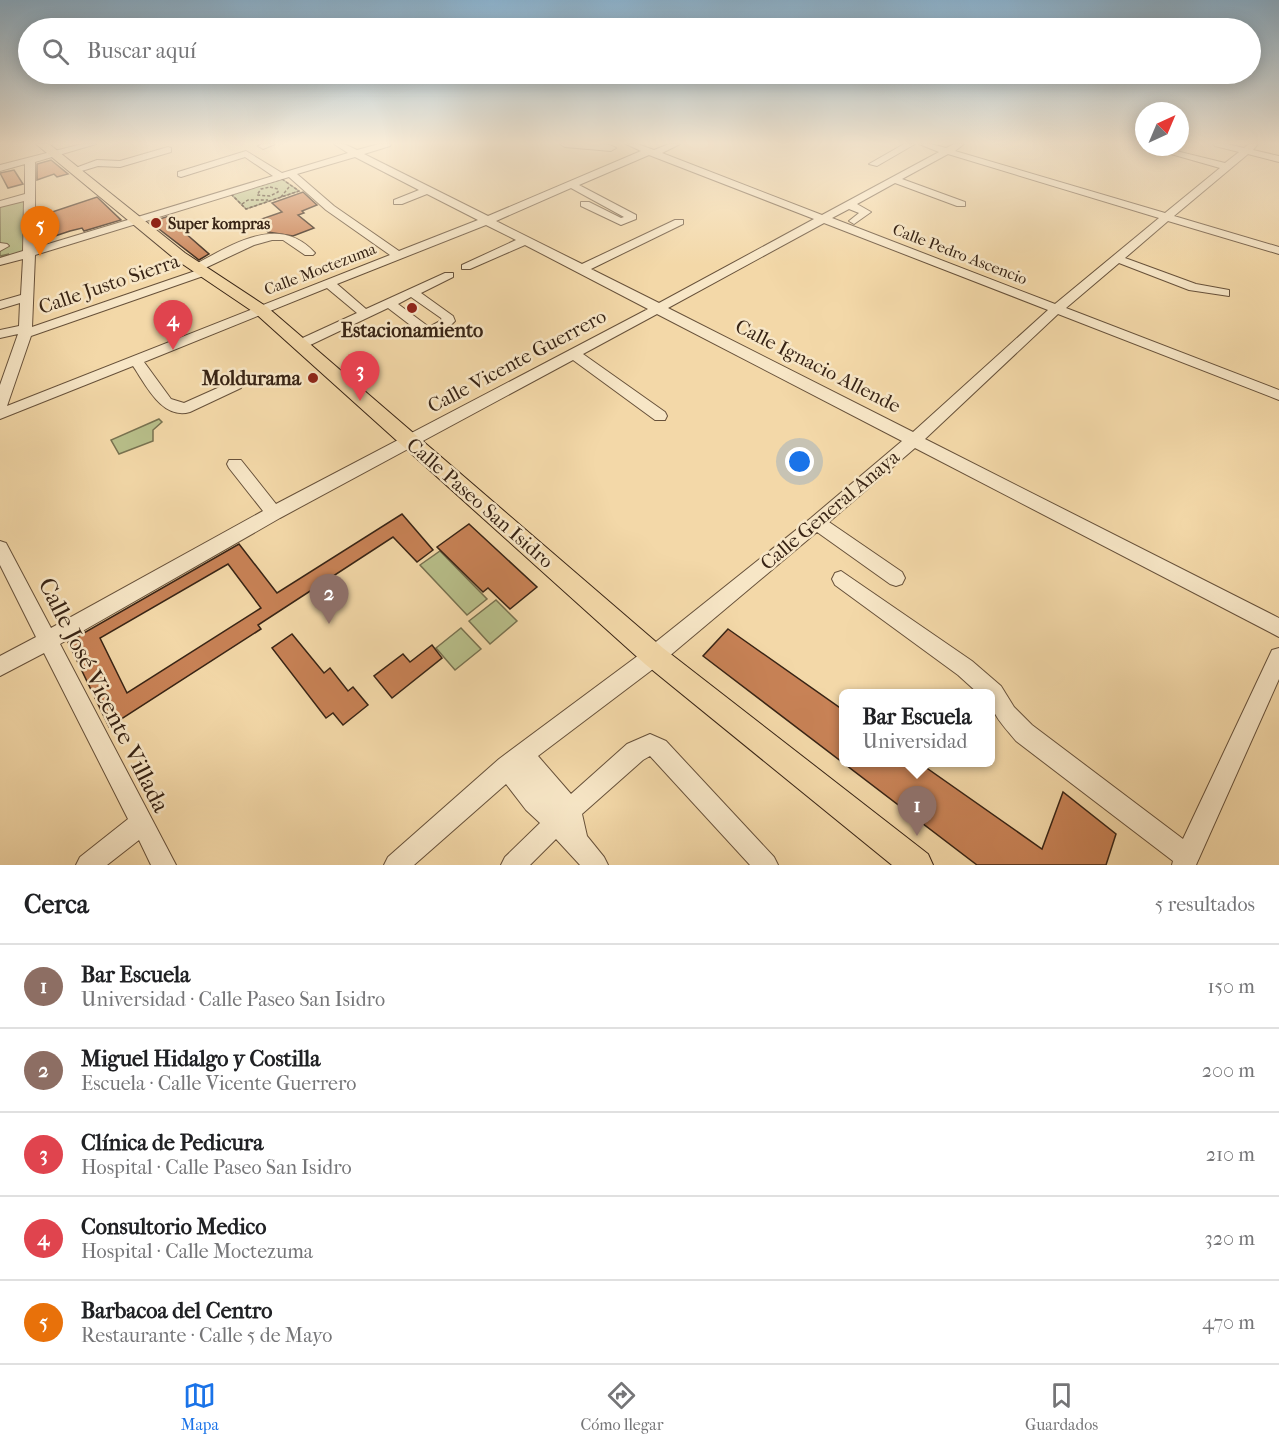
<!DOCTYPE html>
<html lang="es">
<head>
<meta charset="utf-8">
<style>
  body { margin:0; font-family:"IM FELL French Canon",serif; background:#f2f2f2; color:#202124 }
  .compass { position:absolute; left:1135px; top:102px; width:54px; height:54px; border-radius:50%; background:#fff; box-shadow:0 3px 15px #0003; rotate:44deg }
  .you { position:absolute; left:800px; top:462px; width:21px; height:21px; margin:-15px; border:4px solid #fff; border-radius:50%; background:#1a73e8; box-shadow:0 0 0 9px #1a73e833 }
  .badge { display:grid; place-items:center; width:39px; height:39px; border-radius:50%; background:#1a73e8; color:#fff; font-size:20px; font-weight:700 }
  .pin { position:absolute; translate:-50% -50px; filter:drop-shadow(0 2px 3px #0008) }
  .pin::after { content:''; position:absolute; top:32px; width:21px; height:18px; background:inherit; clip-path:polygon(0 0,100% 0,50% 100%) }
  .popup { position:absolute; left:839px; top:689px; width:156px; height:78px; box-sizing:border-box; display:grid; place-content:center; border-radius:9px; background:#fff; filter:drop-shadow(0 2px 4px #0005); font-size:20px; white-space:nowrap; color:#757577 }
  .popup b { font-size:22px; color:#202124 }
  .popup::after { content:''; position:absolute; left:50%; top:100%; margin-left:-12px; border:12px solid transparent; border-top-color:#fff }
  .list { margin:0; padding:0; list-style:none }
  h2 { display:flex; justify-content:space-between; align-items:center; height:78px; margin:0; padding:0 24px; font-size:26px }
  h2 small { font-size:20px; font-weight:400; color:#757577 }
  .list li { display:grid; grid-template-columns:39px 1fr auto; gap:18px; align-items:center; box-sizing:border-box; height:84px; padding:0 24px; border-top:2px solid #e0e0e0 }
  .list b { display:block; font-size:22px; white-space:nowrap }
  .list p { margin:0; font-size:20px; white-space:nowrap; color:#757577 }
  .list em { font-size:20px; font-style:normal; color:#757577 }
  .icon { flex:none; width:33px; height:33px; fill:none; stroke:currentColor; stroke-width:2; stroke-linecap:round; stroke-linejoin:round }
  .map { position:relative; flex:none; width:1279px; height:865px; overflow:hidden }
  .search { position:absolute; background:#fff; box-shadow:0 3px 15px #0003; left:18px; right:18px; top:18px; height:66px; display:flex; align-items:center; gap:15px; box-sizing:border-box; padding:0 21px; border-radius:33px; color:#757577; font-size:22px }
  .sheet { height:498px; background:#fff }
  nav { display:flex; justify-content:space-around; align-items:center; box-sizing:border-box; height:84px; border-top:2px solid #e0e0e0; background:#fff; font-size:16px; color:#757577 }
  nav a { display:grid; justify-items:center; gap:3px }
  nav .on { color:#1a73e8 }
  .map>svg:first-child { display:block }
  .green { fill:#b8bf8a; stroke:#787250; stroke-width:1.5 }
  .building { fill:#c88256; stroke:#382415; stroke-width:1.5; fill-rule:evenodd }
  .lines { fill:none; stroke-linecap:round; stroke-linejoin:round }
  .minor-casing { stroke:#67513a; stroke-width:2 }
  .major-casing { stroke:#382415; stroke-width:2 }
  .path { stroke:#382415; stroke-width:1.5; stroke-dasharray:3 2; stroke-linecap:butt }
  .minor { fill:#f7e6c6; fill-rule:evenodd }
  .major { fill:#f3d8a8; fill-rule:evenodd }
  .poi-dot { fill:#8f2418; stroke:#f7e6c6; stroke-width:2 }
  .labels { text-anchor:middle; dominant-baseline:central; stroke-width:5; stroke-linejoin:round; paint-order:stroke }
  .far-poi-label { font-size:16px; font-weight:bold; fill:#382415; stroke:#f7e6c6; text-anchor:start }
  .far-street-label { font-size:16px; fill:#382415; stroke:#f7e6c6 }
  .street-label { font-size:20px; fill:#382415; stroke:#f7e6c6 }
  .poi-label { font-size:20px; font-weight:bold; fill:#382415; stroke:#f7e6c6 }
  .near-street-label { font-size:24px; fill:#382415; stroke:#f7e6c6 }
</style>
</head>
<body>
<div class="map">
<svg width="1279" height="865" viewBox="0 0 1279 865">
  <rect width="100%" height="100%" fill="#f3d8a8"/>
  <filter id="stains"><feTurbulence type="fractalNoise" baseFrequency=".00333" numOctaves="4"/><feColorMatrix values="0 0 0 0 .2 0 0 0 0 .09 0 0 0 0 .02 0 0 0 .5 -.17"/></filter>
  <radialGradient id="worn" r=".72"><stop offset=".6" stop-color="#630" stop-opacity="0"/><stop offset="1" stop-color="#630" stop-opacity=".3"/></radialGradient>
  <g class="green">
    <polygon points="282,179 299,191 246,209 231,194"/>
    <polygon points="28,197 32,250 0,260 0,258 9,254 0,256 0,205"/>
    <polygon points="159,419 162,422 153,430 153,441 119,454 111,440"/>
    <polygon points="440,551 487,599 467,615 420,565"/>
    <polygon points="496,600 517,621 490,644 469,621"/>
    <polygon points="461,628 481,649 455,670 436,648"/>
  </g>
  <g class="building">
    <polygon points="51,160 68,174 57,177 54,174 37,180 37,164"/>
    <polygon points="14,170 23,184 8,188 0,173"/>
    <polygon points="303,192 317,205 302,211 304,213 298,215 314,228 293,236 268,232 256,221 282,212 272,203"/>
    <polygon points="97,197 121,220 84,231 82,228 70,231 37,242 37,217"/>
    <polygon points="169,216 176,225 209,254 199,260 150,222"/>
    <path d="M402,514L433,550L417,562L393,537L258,625L261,629L109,727L68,642L239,544L277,593ZM228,564L261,608L127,693L100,638Z"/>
    <polygon points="469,524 537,587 510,609 488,588 483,592 437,547"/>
    <polygon points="728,629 843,710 843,762 918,762 1042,849 1063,792 1116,834 1106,865 977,865 703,656"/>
    <polygon points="292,634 324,673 330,668 348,691 353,687 368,705 343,725 333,713 326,718 272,648"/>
    <polygon points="432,645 442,658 392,698 374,676 403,654 410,662"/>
  </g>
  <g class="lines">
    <g class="minor-casing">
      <g id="minor">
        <path d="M82,144H96L35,162V248L273,176L245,157L181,177L178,176V172L246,151L282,173L348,153L334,144H344L357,150L379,144H391L390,146L364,154L488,216L641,151L626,144H637L654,150L669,144H680L662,153L822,215L939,152L919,144H931L946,148L954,144H964L955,151L1165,213L1220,168L1164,152V148L1225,163L1239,152L1215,146L1214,144H1227L1244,148L1249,144H1258L1253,150L1279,156V162L1248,154L1174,216L1279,247V254L1168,221L1125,258L1196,284L1229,290V296L1189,290L1119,263L1066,308L1279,390V400L1058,314L925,439L1279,618V637L915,448L829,522L902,572L905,578L902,584L896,586L890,584L817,532L661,663L538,756L571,794L627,744L650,734L666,741L774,857L778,865H750L650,756L643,760L582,814L587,836L604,857L608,865H580L556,839L530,865H501L505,857L540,823L526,810L506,784L414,865H384L388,857L499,759L647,649L811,518L902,441L657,314L583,354L665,412L667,416L665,420H655L573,360L280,518L60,644L176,865H151L139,840L107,865H76L80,857L128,819L44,653L0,676V656L36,637L0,565V541L6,543L51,628L263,511L229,468L227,464L229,460H241L276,504L648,309L525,245L470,269H462V265L516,240L486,225L337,284L366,309L445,273H453V277L421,293L453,316L455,321C447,330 434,336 422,334L388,308L306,347H296L294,344L296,341L357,313L327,288L144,362L171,399L184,403L231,382L236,380L243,385L241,388L190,412C162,420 146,385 133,366L0,419V385L18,334L0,338V330L19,326L20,303L0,309V301L21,295L23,259L0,265V258L23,251L24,201L0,207V201L25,194V164L0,171V165ZM948,154L1159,218L1055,304L832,218L849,209L859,213L849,221L854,224L871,212L857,204L895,183L957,206H965V202L902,179ZM649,155L814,219L659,303L591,269L683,224V220H675L582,264L496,221L571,188L624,217L621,218L589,202H581V206L621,225L636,219V215L579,185ZM355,157L419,190L394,200V204H402L427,194L478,220L399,251L334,206L297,174ZM289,177L326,210L390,255L7,406L31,336L209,274V270L203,269L254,245L272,240H283L305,255H313L315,253C279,213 232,245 194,265V269L198,270L32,327L35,255ZM824,223L1048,310L913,432L668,308ZM411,297L441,318L442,320L429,327L398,304Z"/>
        <polygon points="262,144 275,144 263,149 258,146"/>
        <path d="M560,144C575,143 603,140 616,148L611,151L565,147Z"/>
        <polygon points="904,144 915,144 877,166 869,164"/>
        <polygon points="168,147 171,148 171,152 120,167 98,166 75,173 70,170 97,160 120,161"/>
        <polygon points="0,243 7,244 9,246 0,251"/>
        <path d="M841,571L972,661L1001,686L1014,707L1032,725L1183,839L1272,650L1279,648V679L1196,865H1172L1173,861L1016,741C1004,726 990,714 990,694H979L958,675L835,585L832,579L835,573Z"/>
      </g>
    </g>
    <g class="major-casing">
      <polygon id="major" points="36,144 49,144 185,253 267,307 663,648 928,854 933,865 892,865 645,664 255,313 175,259"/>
    </g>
    <g class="path">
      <polygon points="282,179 299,191 246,209 231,194"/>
      <polygon points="270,187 278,189 278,192 270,196 257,195 261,189"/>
      <polyline points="281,197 289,187"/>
      <polyline points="242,204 248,200 268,200"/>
    </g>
    <use href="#minor" class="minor"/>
    <use href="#major" class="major"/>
  </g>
  <linearGradient id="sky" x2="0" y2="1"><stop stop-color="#8bb5d3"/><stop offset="0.54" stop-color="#faedd8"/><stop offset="1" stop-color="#faedd8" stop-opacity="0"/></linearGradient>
  <rect width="1279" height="265" fill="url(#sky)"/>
  <g class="poi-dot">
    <circle cx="156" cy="223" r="6"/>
    <circle cx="412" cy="308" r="6"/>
    <circle cx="313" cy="378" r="6"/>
  </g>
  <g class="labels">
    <g class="far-poi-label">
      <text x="168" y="223">Super kompras</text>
    </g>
    <g class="far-street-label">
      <text transform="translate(960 254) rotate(21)">Calle Pedro Ascencio</text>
      <text transform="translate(320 269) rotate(-21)">Calle Moctezuma</text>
    </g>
    <g class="street-label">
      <text transform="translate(109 284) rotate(-19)">Calle Justo Sierra</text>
      <text transform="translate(517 361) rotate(-28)">Calle Vicente Guerrero</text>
      <text transform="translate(818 366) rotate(27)">Calle Ignacio Allende</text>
      <text transform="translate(480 503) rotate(41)">Calle Paseo San Isidro</text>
      <text transform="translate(830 510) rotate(-40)">Calle General Anaya</text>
    </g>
    <g class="poi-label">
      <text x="412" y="330">Estacionamiento</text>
      <text x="301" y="378" text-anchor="end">Moldurama</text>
    </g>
    <g class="near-street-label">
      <text transform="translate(104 695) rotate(63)">Calle José Vicente Villada</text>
    </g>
  </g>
  <rect width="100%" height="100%" filter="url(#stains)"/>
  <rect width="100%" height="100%" fill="url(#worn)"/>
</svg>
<svg class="compass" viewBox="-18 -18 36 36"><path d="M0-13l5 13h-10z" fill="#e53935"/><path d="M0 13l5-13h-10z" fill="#757577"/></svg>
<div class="you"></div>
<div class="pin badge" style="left:917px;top:836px;background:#8d6e63">1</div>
<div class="popup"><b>Bar Escuela</b>Universidad</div>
<div class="pin badge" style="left:329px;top:624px;background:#8d6e63">2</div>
<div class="pin badge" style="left:360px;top:401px;background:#e0444e">3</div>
<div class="pin badge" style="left:173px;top:350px;background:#e0444e">4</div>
<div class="pin badge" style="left:40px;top:256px;background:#e8710a">5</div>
<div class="search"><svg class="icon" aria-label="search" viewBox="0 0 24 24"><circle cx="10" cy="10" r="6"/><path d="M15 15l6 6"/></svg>Buscar aquí</div>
</div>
<section class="sheet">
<h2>Cerca<small>5 resultados</small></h2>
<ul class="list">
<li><span class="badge" style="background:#8d6e63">1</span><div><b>Bar Escuela</b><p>Universidad · Calle Paseo San Isidro</p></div><em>150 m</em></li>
<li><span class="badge" style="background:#8d6e63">2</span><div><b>Miguel Hidalgo y Costilla</b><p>Escuela · Calle Vicente Guerrero</p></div><em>200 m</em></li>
<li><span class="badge" style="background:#e0444e">3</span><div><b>Clínica de Pedicura</b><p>Hospital · Calle Paseo San Isidro</p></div><em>210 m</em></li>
<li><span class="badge" style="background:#e0444e">4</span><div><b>Consultorio Medico</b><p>Hospital · Calle Moctezuma</p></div><em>320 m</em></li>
<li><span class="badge" style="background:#e8710a">5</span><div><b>Barbacoa del Centro</b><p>Restaurante · Calle 5 de Mayo</p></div><em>470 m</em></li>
</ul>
</section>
<nav>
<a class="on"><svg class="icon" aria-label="map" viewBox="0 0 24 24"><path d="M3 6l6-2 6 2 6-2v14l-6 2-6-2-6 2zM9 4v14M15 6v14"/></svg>Mapa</a>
<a><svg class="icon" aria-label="directions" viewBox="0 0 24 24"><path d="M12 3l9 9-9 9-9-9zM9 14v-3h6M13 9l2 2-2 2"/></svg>Cómo llegar</a>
<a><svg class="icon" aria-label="saved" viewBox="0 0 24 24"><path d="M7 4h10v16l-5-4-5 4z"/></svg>Guardados</a>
</nav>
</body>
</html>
